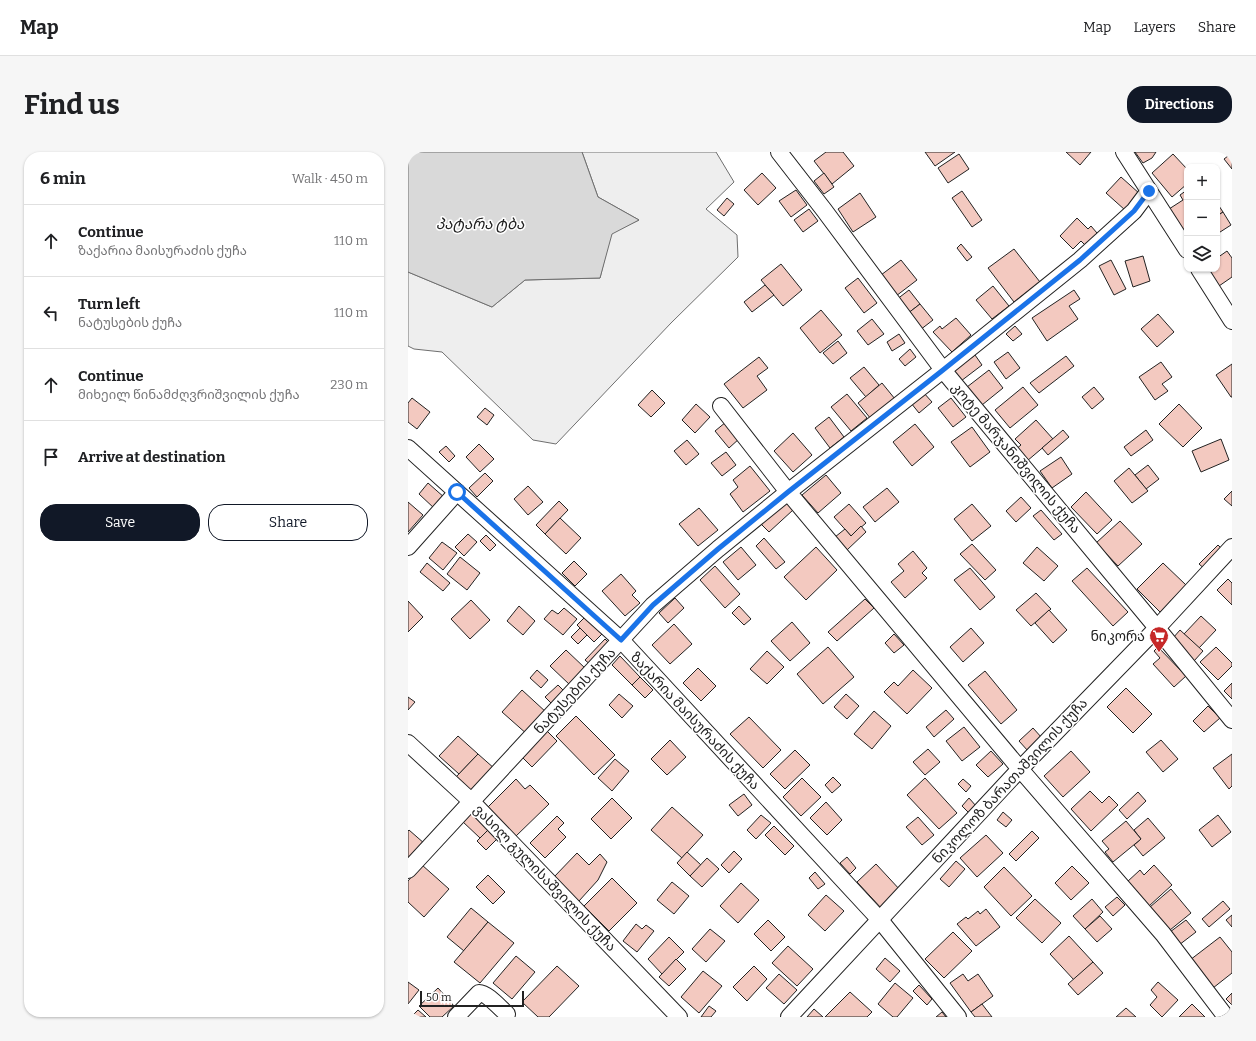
<!DOCTYPE html>
<html lang="en">
<head>
<meta charset="utf-8">
<style>
  body { margin:0; font-family:Bitter,"Noto Sans Georgian",serif; background:#f6f6f6; color:#202124 }
  .controls { position:absolute; right:12px; top:12px; display:grid; overflow:hidden; border-radius:8px; box-shadow:0 1px 3px #0004 }
  .controls button { width:36px; height:36px; display:grid; place-items:center; padding:0; border:0; border-bottom:1px solid #e0e0e0; background:#fff; color:#202124; font:20px sans-serif }
  .scale { position:absolute; left:12px; bottom:10px; width:104px; box-sizing:border-box; padding-left:4px; border:2px solid #222; border-top:0; font-size:11px; line-height:14px; white-space:nowrap; color:#222; -webkit-text-stroke:3px #fff; paint-order:stroke }
  .stop { position:absolute; width:12px; height:12px; margin:-9px; border:3px solid #1a73e8; border-radius:50%; background:#fff }
  .stop.end { background:#1a73e8; border-color:#fff; box-shadow:0 1px 4px #0008 }
  .list { margin:0; padding:0; list-style:none }
  h2 { display:flex; justify-content:space-between; align-items:center; height:52px; margin:0; padding:0 16px; font-size:17px }
  h2 small { font-size:13px; font-weight:400; color:#757577 }
  .list li { display:grid; grid-template-columns:26px 1fr auto; gap:12px; align-items:center; box-sizing:border-box; height:72px; padding:0 16px; border-top:1px solid #e0e0e0 }
  .list b { display:block; font-size:15px; white-space:nowrap }
  .list p { margin:0; font-size:13px; white-space:nowrap; color:#757577 }
  .list em { font-size:13px; font-style:normal; color:#757577 }
  .actions { display:flex; gap:8px; padding:12px 16px }
  .actions a { flex:1; padding:9px 0; border:1px solid #111827; border-radius:16px; text-align:center; font-size:14px; color:#111827 }
  .actions .main { background:#111827; color:#fff }
  .icon { flex:none; width:22px; height:22px; fill:none; stroke:currentColor; stroke-width:2; stroke-linecap:round; stroke-linejoin:round }
  .map { position:relative; flex:none; width:824px; height:865px; overflow:hidden; border-radius:16px }
  header { display:flex; align-items:center; gap:24px; box-sizing:border-box; height:56px; padding:0 20px; background:#fff; border-bottom:1px solid #e0e0e0 }
  header strong { font-size:19px }
  nav { display:flex; gap:22px; margin-inline-start:auto; font-size:14px }
  .intro { display:flex; align-items:center; justify-content:space-between; box-sizing:border-box; height:96px; padding:0 24px }
  h1 { margin:0; font-size:28px }
  .button { padding:10px 18px; border-radius:16px; background:#111827; color:#fff; font-size:14px; font-weight:700 }
  main { display:flex; gap:24px; padding:0 24px }
  aside { flex:1; background:#fff; border-radius:16px; box-shadow:0 1px 3px #0004 }
  .map>svg:first-child { display:block }
  .green { fill:#eee; stroke:#6f6f6f }
  .water { fill:#d9d9d9; stroke:#6f6f6f }
  .building { fill:#f3c9c0; stroke:#222 }
  .lines { fill:none; stroke-linecap:round; stroke-linejoin:round }
  .minor-casing { stroke:#222; stroke-width:18 }
  .minor { stroke:#fff; stroke-width:16 }
  .route { stroke:#1a73e8; stroke-width:5 }
  .labels { text-anchor:middle; dominant-baseline:central; stroke-width:3; stroke-linejoin:round; paint-order:stroke }
  .street-label { font-size:14px; fill:#222; stroke:#fff }
  .poi-label { font-size:14px; fill:#222; stroke:#fff; text-anchor:end }
  .water-label { font-size:15px; font-style:italic; fill:#222; stroke:#fff }
</style>
</head>
<body>
<header>
<strong>Map</strong>
<nav><a>Map</a><a>Layers</a><a>Share</a></nav>
</header>
<div class="intro"><h1>Find us</h1><a class="button">Directions</a></div>
<main>
<aside>
<h2>6 min<small>Walk · 450 m</small></h2>
<ul class="list">
<li><svg class="icon" aria-label="ahead" viewBox="0 0 24 24"><path d="M12 20V5M6 11l6-6 6 6"/></svg><div><b>Continue</b><p>ზაქარია მაისურაძის ქუჩა</p></div><em>110 m</em></li>
<li><svg class="icon" aria-label="left" viewBox="0 0 24 24"><path d="M17 20v-9H6M10 6l-5 5 5 5"/></svg><div><b>Turn left</b><p>ნატუსების ქუჩა</p></div><em>110 m</em></li>
<li><svg class="icon" aria-label="ahead" viewBox="0 0 24 24"><path d="M12 20V5M6 11l6-6 6 6"/></svg><div><b>Continue</b><p>მიხეილ წინამძღვრიშვილის ქუჩა</p></div><em>230 m</em></li>
<li><svg class="icon" aria-label="arrive" viewBox="0 0 24 24"><path d="M6 21V4h12l-3 4 3 4H6"/></svg><div><b>Arrive at destination</b></div></li>
</ul>
<div class="actions"><a class="main">Save</a><a>Share</a></div>
</aside>
<div class="map">
<svg width="824" height="865" viewBox="0 0 824 865">
  <rect width="100%" height="100%" fill="#fff"/>
  <polygon class="green" points="174,0 308,0 326,30 298,57 329,83 330,105 263,171 148,292 125,288 34,200 6,197 0,194 0,120 84,155 117,128 192,126 203,81 231,68 190,45"/>
  <polygon class="water" points="0,0 174,0 190,45 231,68 204,82 192,126 117,128 84,155 0,120"/>
  <g class="building">
    <polygon points="418,0 435,0 446,14 424,32 406,9"/>
    <polygon points="517,0 547,0 527,14"/>
    <polygon points="658,0 683,0 672,13"/>
    <polygon points="727,0 748,0 744,6 735,11"/>
    <polygon points="824,1 824,17 816,7"/>
    <polygon points="551,2 561,17 540,31 530,16"/>
    <polygon points="765,2 779,17 779,32 764,45 744,21"/>
    <polygon points="354,21 368,36 350,53 336,38"/>
    <polygon points="416,21 426,35 416,42 406,29"/>
    <polygon points="713,25 732,42 717,58 698,41"/>
    <polygon points="388,38 399,53 383,65 371,49"/>
    <polygon points="779,38 779,84 761,57 775,48 772,43"/>
    <polygon points="554,39 574,68 564,75 544,46"/>
    <polygon points="452,41 468,65 445,80 430,57"/>
    <polygon points="319,46 326,52 316,64 309,58"/>
    <polygon points="809,51 815,60 809,64"/>
    <polygon points="401,57 410,69 395,80 386,68"/>
    <polygon points="815,60 823,73 809,82 809,64"/>
    <polygon points="669,66 680,77 683,74 689,81 677,93 673,89 665,97 652,84"/>
    <polygon points="553,92 564,105 559,109 549,96"/>
    <polygon points="606,97 632,130 606,150 580,116"/>
    <polygon points="819,99 824,106 824,125 811,134 799,117 809,117 809,106"/>
    <polygon points="735,104 742,129 725,135 717,109"/>
    <polygon points="493,108 509,128 488,144 473,123"/>
    <polygon points="703,108 718,137 706,143 691,114"/>
    <polygon points="373,112 394,138 375,154 353,128"/>
    <polygon points="450,126 469,151 456,161 437,136"/>
    <polygon points="357,133 366,143 344,160 336,150"/>
    <polygon points="585,134 601,154 584,167 568,148"/>
    <polygon points="501,138 512,152 499,162 488,148"/>
    <polygon points="666,138 672,147 661,154 670,167 639,189 624,166"/>
    <polygon points="512,152 525,168 512,178 499,162"/>
    <polygon points="413,158 434,183 412,201 392,176"/>
    <polygon points="750,162 766,180 749,195 733,177"/>
    <polygon points="548,166 563,183 544,200 525,180 532,174 534,177"/>
    <polygon points="464,167 476,182 460,193 449,179"/>
    <polygon points="607,174 614,182 605,189 598,182"/>
    <polygon points="491,182 497,191 484,199 479,190"/>
    <polygon points="430,189 439,201 425,212 415,201"/>
    <polygon points="502,197 508,205 497,214 491,207"/>
    <polygon points="600,200 612,216 598,227 586,210"/>
    <polygon points="567,203 574,213 553,229 545,219"/>
    <polygon points="658,204 666,214 631,241 622,231"/>
    <polygon points="351,205 360,216 349,224 359,238 335,256 316,232"/>
    <polygon points="753,210 764,225 754,232 760,239 747,248 731,225"/>
    <polygon points="824,212 824,245 823,245 808,223"/>
    <polygon points="456,215 471,233 458,245 442,226"/>
    <polygon points="581,218 595,236 574,253 559,235"/>
    <polygon points="474,231 487,247 463,267 450,251"/>
    <polygon points="615,235 630,253 602,276 587,258"/>
    <polygon points="686,235 696,247 684,257 674,245"/>
    <polygon points="244,238 257,251 243,265 230,253"/>
    <polygon points="515,240 524,250 511,261 503,251"/>
    <polygon points="439,242 459,266 443,279 423,255"/>
    <polygon points="4,246 22,260 9,277 0,270 0,251"/>
    <polygon points="543,246 558,265 545,275 530,256"/>
    <polygon points="288,252 302,265 287,281 274,268"/>
    <polygon points="771,252 794,276 775,295 751,272"/>
    <polygon points="77,256 86,263 79,273 69,265"/>
    <polygon points="421,265 436,285 422,296 407,276"/>
    <polygon points="628,268 645,287 619,309 608,297 613,293 607,287"/>
    <polygon points="318,270 332,286 321,296 307,279"/>
    <polygon points="507,272 526,295 504,314 485,290"/>
    <polygon points="564,275 582,300 562,315 543,290"/>
    <polygon points="655,278 661,285 640,303 634,296"/>
    <polygon points="738,278 745,288 723,304 716,295"/>
    <polygon points="385,281 404,303 385,320 366,299"/>
    <polygon points="813,287 821,308 793,320 784,299"/>
    <polygon points="279,288 291,302 278,313 266,299"/>
    <polygon points="71,292 86,307 72,320 58,305"/>
    <polygon points="38,294 47,304 41,310 31,300"/>
    <polygon points="318,300 328,313 314,324 303,311"/>
    <polygon points="653,305 664,322 644,336 632,319"/>
    <polygon points="740,313 751,327 738,337 727,323"/>
    <polygon points="342,314 362,339 335,360 322,342 330,335 325,328"/>
    <polygon points="721,316 740,339 724,351 706,329"/>
    <polygon points="77,321 85,329 69,345 61,336"/>
    <polygon points="418,323 433,341 410,361 394,343"/>
    <polygon points="20,331 37,346 27,357 11,342"/>
    <polygon points="120,334 135,350 120,363 106,347"/>
    <polygon points="479,336 491,350 467,370 455,355"/>
    <polygon points="824,339 824,354 816,347"/>
    <polygon points="678,340 704,368 689,382 663,355"/>
    <polygon points="613,345 623,356 608,370 598,359"/>
    <polygon points="151,349 160,358 137,382 128,373"/>
    <polygon points="0,350 15,363 0,380"/>
    <polygon points="377,350 385,358 361,380 353,372"/>
    <polygon points="441,352 458,371 443,384 426,365"/>
    <polygon points="564,352 583,374 564,389 546,367"/>
    <polygon points="291,356 310,378 290,394 271,372"/>
    <polygon points="633,358 654,382 646,388 625,364"/>
    <polygon points="152,366 173,386 158,402 137,382"/>
    <polygon points="712,369 734,392 710,414 688,391"/>
    <polygon points="453,374 458,380 439,398 427,385 437,377 443,384"/>
    <polygon points="60,382 69,390 56,404 47,395"/>
    <polygon points="78,383 88,393 82,399 72,389"/>
    <polygon points="356,386 377,410 368,417 348,394"/>
    <polygon points="34,390 49,401 35,418 21,406"/>
    <polygon points="564,392 588,418 577,428 552,402"/>
    <polygon points="810,393 816,399 798,418 791,412"/>
    <polygon points="333,395 348,413 330,428 315,410"/>
    <polygon points="408,395 429,418 398,448 376,425"/>
    <polygon points="629,395 650,414 636,429 615,411"/>
    <polygon points="505,399 519,416 514,421 519,426 497,446 483,430 496,419 490,412"/>
    <polygon points="52,405 72,421 59,438 39,422"/>
    <polygon points="166,409 179,422 167,434 154,421"/>
    <polygon points="19,411 42,431 35,439 12,420"/>
    <polygon points="755,411 778,433 752,460 729,437"/>
    <polygon points="307,414 332,442 317,456 292,428"/>
    <polygon points="562,416 587,445 572,458 546,428"/>
    <polygon points="679,416 720,460 705,474 664,429"/>
    <polygon points="213,422 228,439 224,443 232,451 217,464 194,439"/>
    <polygon points="820,427 824,431 824,453 809,438"/>
    <polygon points="628,441 643,457 623,474 608,458"/>
    <polygon points="267,446 276,456 260,471 251,461"/>
    <polygon points="457,447 466,456 429,489 420,480"/>
    <polygon points="63,448 82,468 62,487 43,467"/>
    <polygon points="0,449 15,465 0,480"/>
    <polygon points="111,454 127,469 115,483 99,469"/>
    <polygon points="331,454 343,467 336,473 324,461"/>
    <polygon points="156,456 169,467 155,483 136,467 144,458 150,462"/>
    <polygon points="641,458 659,478 645,491 627,471"/>
    <polygon points="793,464 808,478 791,496 776,482"/>
    <polygon points="177,465 194,482 186,490 169,473"/>
    <polygon points="384,470 402,491 382,509 363,489"/>
    <polygon points="266,472 284,492 262,512 244,493"/>
    <polygon points="172,476 179,483 170,492 163,485"/>
    <polygon points="563,476 576,491 555,510 542,495"/>
    <polygon points="772,478 795,499 786,509 765,486"/>
    <polygon points="486,482 496,493 486,501 477,491"/>
    <polygon points="197,487 203,493 184,514 177,508"/>
    <polygon points="420,495 446,525 415,552 389,522"/>
    <polygon points="750,495 778,524 766,535 745,512 752,506 746,499"/>
    <polygon points="808,495 824,511 824,514 810,528 792,510"/>
    <polygon points="158,498 178,517 162,533 142,514"/>
    <polygon points="359,499 376,515 359,532 342,517"/>
    <polygon points="212,504 232,525 224,533 204,513"/>
    <polygon points="290,516 308,534 293,549 275,531"/>
    <polygon points="129,518 140,528 133,536 122,526"/>
    <polygon points="505,518 524,536 499,562 476,540 486,530 490,534"/>
    <polygon points="577,519 609,558 593,572 560,533"/>
    <polygon points="232,525 245,538 237,546 224,533"/>
    <polygon points="824,531 824,547 816,539"/>
    <polygon points="150,533 158,541 145,553 137,545"/>
    <polygon points="718,536 744,562 725,581 699,555"/>
    <polygon points="114,538 139,561 120,583 94,560"/>
    <polygon points="211,542 225,554 214,566 201,553"/>
    <polygon points="438,542 451,554 439,567 426,555"/>
    <polygon points="0,545 7,550 0,558"/>
    <polygon points="800,554 812,566 796,580 785,569"/>
    <polygon points="538,558 546,567 526,585 518,575"/>
    <polygon points="466,559 483,574 464,597 446,582"/>
    <polygon points="168,564 207,603 186,623 148,584"/>
    <polygon points="341,565 373,598 355,616 322,582"/>
    <polygon points="556,575 572,595 554,609 538,589"/>
    <polygon points="625,576 634,586 620,599 611,589"/>
    <polygon points="138,578 149,589 124,615 113,604"/>
    <polygon points="50,584 70,602 51,622 31,604"/>
    <polygon points="262,588 278,605 259,623 243,607"/>
    <polygon points="753,588 770,607 755,620 738,600"/>
    <polygon points="520,597 532,610 517,623 505,610"/>
    <polygon points="387,598 402,613 377,637 362,622"/>
    <polygon points="583,599 595,612 580,625 568,613"/>
    <polygon points="663,599 682,620 655,645 636,624"/>
    <polygon points="70,602 87,617 65,641 48,625"/>
    <polygon points="824,602 824,634 821,637 805,616"/>
    <polygon points="207,607 221,619 204,639 190,626"/>
    <polygon points="425,625 433,633 424,641 417,633"/>
    <polygon points="394,626 413,645 393,664 375,645"/>
    <polygon points="517,626 549,661 531,677 499,643"/>
    <polygon points="108,627 117,637 122,633 141,652 107,685 79,656"/>
    <polygon points="555,627 563,634 558,640 550,632"/>
    <polygon points="682,639 694,651 701,644 710,653 683,679 663,657"/>
    <polygon points="730,640 738,649 719,667 711,658"/>
    <polygon points="336,642 344,653 330,664 321,653"/>
    <polygon points="204,646 224,666 203,687 183,667"/>
    <polygon points="561,646 568,654 561,661 554,654"/>
    <polygon points="418,650 434,668 419,683 402,666"/>
    <polygon points="264,655 295,683 274,706 243,678"/>
    <polygon points="63,660 81,677 72,686 54,669"/>
    <polygon points="595,660 604,668 598,675 589,668"/>
    <polygon points="353,663 363,671 348,687 339,678"/>
    <polygon points="810,663 823,680 804,695 791,678"/>
    <polygon points="149,664 156,671 150,677 158,685 137,706 122,691"/>
    <polygon points="510,665 526,683 514,693 498,675"/>
    <polygon points="740,666 757,686 735,704 726,693 733,687 726,678"/>
    <polygon points="718,669 733,687 705,710 697,700 701,697 694,689"/>
    <polygon points="366,674 386,694 377,703 357,683"/>
    <polygon points="81,677 90,686 78,698 69,689"/>
    <polygon points="1,678 17,692 0,711 0,679"/>
    <polygon points="624,679 631,686 608,709 601,702"/>
    <polygon points="578,683 595,701 569,725 552,706"/>
    <polygon points="326,699 334,707 321,721 313,713"/>
    <polygon points="279,700 293,713 282,724 269,711"/>
    <polygon points="169,701 181,713 192,702 199,710 190,728 171,749 146,725"/>
    <polygon points="439,705 448,716 442,722 432,711"/>
    <polygon points="299,706 311,717 294,735 282,724"/>
    <polygon points="548,709 557,717 541,735 532,727"/>
    <polygon points="468,712 493,739 474,757 449,730"/>
    <polygon points="14,713 41,737 16,765 0,750 0,729"/>
    <polygon points="746,713 764,733 741,754 719,730 732,718 736,723"/>
    <polygon points="664,714 681,731 663,748 647,731"/>
    <polygon points="596,715 624,744 603,764 576,735"/>
    <polygon points="407,720 417,732 410,737 401,726"/>
    <polygon points="80,723 97,740 85,752 68,735"/>
    <polygon points="204,726 229,751 201,779 176,754"/>
    <polygon points="264,730 281,744 266,762 249,748"/>
    <polygon points="333,731 351,748 330,771 312,754"/>
    <polygon points="763,737 783,761 762,778 742,755"/>
    <polygon points="418,743 436,759 417,779 400,763"/>
    <polygon points="709,745 717,753 705,764 697,755"/>
    <polygon points="627,747 653,771 634,791 608,766"/>
    <polygon points="684,747 695,760 677,777 665,764"/>
    <polygon points="815,749 822,757 801,775 794,767"/>
    <polygon points="63,756 80,770 56,799 39,785"/>
    <polygon points="578,757 592,775 568,794 549,772 558,765 560,767 570,759 572,762"/>
    <polygon points="824,763 824,775 818,768"/>
    <polygon points="692,764 704,777 689,790 677,777"/>
    <polygon points="360,768 377,785 363,799 346,782"/>
    <polygon points="778,768 788,780 771,793 762,780"/>
    <polygon points="80,770 106,791 72,831 46,810"/>
    <polygon points="228,772 234,777 238,773 246,779 229,800 215,789"/>
    <polygon points="302,777 317,789 298,810 284,797"/>
    <polygon points="545,780 564,799 536,826 517,807"/>
    <polygon points="661,784 685,810 666,828 642,802"/>
    <polygon points="261,785 276,800 254,822 240,807"/>
    <polygon points="812,785 824,800 824,821 805,836 782,808"/>
    <polygon points="380,794 405,817 389,834 364,811"/>
    <polygon points="108,804 127,820 104,847 85,831"/>
    <polygon points="477,806 492,819 482,830 468,817"/>
    <polygon points="268,807 278,817 261,834 251,825"/>
    <polygon points="685,810 695,821 670,843 660,832"/>
    <polygon points="149,814 171,834 141,865 130,865 114,850"/>
    <polygon points="346,814 359,827 339,849 325,835"/>
    <polygon points="295,819 314,834 291,861 273,845"/>
    <polygon points="371,822 389,838 376,852 358,836"/>
    <polygon points="555,822 560,829 570,822 585,844 563,860 542,831"/>
    <polygon points="0,830 11,838 0,852"/>
    <polygon points="750,830 770,848 754,865 742,853 749,845 743,838"/>
    <polygon points="487,831 505,846 489,865 485,865 470,852"/>
    <polygon points="511,833 524,847 519,853 505,839"/>
    <polygon points="30,836 46,854 34,865 22,865 11,854"/>
    <polygon points="442,840 464,860 459,865 417,865"/>
    <polygon points="824,841 824,853 818,847"/>
    <polygon points="574,852 584,865 567,865 563,860"/>
    <polygon points="784,852 797,865 771,865"/>
    <polygon points="301,854 308,859 303,865 293,865"/>
    <polygon points="718,856 728,865 708,865"/>
    <polygon points="406,857 415,865 399,865"/>
    <polygon points="10,858 18,865 3,865"/>
    <polygon points="534,860 538,865 528,865"/>
  </g>
  <g class="lines">
    <g class="minor-casing">
      <g id="minor">
        <polyline points="371,0 416,58 535,218 749,476 824,568"/>
        <polyline points="716,0 779,98"/>
        <polyline points="791,117 824,169"/>
        <polyline points="313,254 380,340 612,617 755,782 818,865"/>
        <polyline points="0,296 213,488 472,768 550,865"/>
        <polyline points="0,395 49,340"/>
        <polyline points="0,591 64,650 271,865"/>
        <polyline points="0,718 245,453 310,397 380,340 535,218 672,108 726,59 741,39"/>
        <path d="M48,865L71,841C79,841 92,856 99,862"/>
        <polyline points="381,865 612,617 749,476 824,395"/>
      </g>
    </g>
    <use href="#minor" class="minor"/>
  </g>
  <g class="lines">
    <polyline class="route" points="49,340 213,488 245,453 310,397 380,340 535,218 672,108 726,59 741,39"/>
  </g>
  <defs>
    <g id="supermarket-pin" transform="scale(1)"><path d="M0 17L-7.5 6A9.5 9.5 0 1 1 7.5 6Z" fill="#c62828" stroke="#fff"/><path d="M-6-5.5h2.5l.6 2H6L4.5 2H-2.5L-4.4-4H-6ZM-1.5 3.2a1.3 1.3 0 1 0 .1 0ZM3 3.2a1.3 1.3 0 1 0 .1 0Z" fill="#fff"/></g>
  </defs>
  <g fill-rule="evenodd">
    <use href="#supermarket-pin" x="751" y="484"/>
  </g>
  <g class="labels">
    <g class="street-label">
      <text transform="translate(608 306) rotate(50)">კოტე მარჯანიშვილის ქუჩა</text>
      <text transform="translate(167 539) rotate(-47)">ნატუსების ქუჩა</text>
      <text transform="translate(287 569) rotate(47)">ზაქარია მაისურაძის ქუჩა</text>
      <text transform="translate(602 629) rotate(-47)">ნიკოლოზ ბარათაშვილის ქუჩა</text>
      <text transform="translate(137 726) rotate(46)">ვასილ გულისაშვილის ქუჩა</text>
    </g>
    <g class="poi-label">
      <text x="737" y="484">ნიკორა</text>
    </g>
    <g class="water-label">
      <text x="72" y="72">პატარა ტბა</text>
    </g>
  </g>
</svg>
<div class="controls">
<button>+</button>
<button>−</button>
<button><svg class="icon" aria-label="layers" viewBox="0 0 24 24"><path d="M12 4l9 5-9 5-9-5zM3 14l9 5 9-5"/></svg></button>
</div>
<div class="scale">50 m</div>
<div class="stop" style="left:49px;top:340px"></div>
<div class="stop end" style="left:741px;top:39px"></div>
</div>
</main>
</body>
</html>
